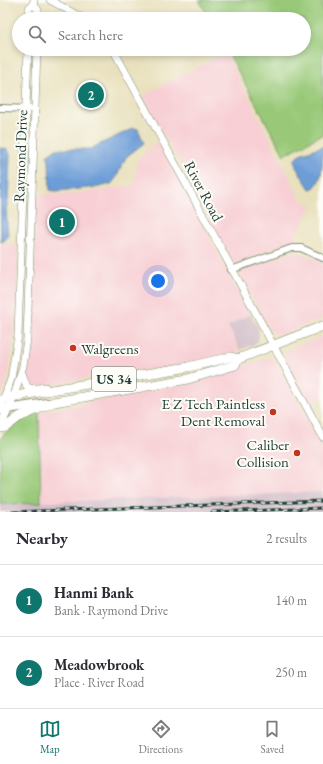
<!DOCTYPE html>
<html lang="en">
<head>
<meta charset="utf-8">
<style>
  body { margin:0; font-family:"EB Garamond",serif; background:#f7f7f7; color:#2b2b33 }
  .you { position:absolute; left:158px; top:281px; width:14px; height:14px; margin:-10px; border:3px solid #fff; border-radius:50%; background:#1a73e8; box-shadow:0 0 0 6px #1a73e833 }
  .badge { display:grid; place-items:center; width:26px; height:26px; border-radius:50%; background:#0f766e; color:#fff; font-size:13px; font-weight:700 }
  .pin { position:absolute; translate:-50% -50%; border:2px solid #fff; box-shadow:0 1px 4px #0006 }
  .list { margin:0; padding:0; list-style:none }
  h2 { display:flex; justify-content:space-between; align-items:center; height:52px; margin:0; padding:0 16px; font-size:17px }
  h2 small { font-size:13px; font-weight:400; color:#7c7c81 }
  .list li { display:grid; grid-template-columns:26px 1fr auto; gap:12px; align-items:center; box-sizing:border-box; height:72px; padding:0 16px; border-top:1px solid #e1e1e2 }
  .list b { display:block; font-size:15px; white-space:nowrap }
  .list p { margin:0; font-size:13px; white-space:nowrap; color:#7c7c81 }
  .list em { font-size:13px; font-style:normal; color:#7c7c81 }
  .icon { flex:none; width:22px; height:22px; fill:none; stroke:currentColor; stroke-width:2; stroke-linecap:round; stroke-linejoin:round }
  .map { position:relative; flex:none; width:323px; height:512px; overflow:hidden }
  .search { position:absolute; background:#fff; box-shadow:0 2px 6px #0003; left:12px; right:12px; top:12px; height:44px; display:flex; align-items:center; gap:10px; box-sizing:border-box; padding:0 14px; border-radius:22px; color:#7c7c81; font-size:15px }
  .sheet { height:196px; background:#fff }
  nav { display:flex; justify-content:space-around; align-items:center; box-sizing:border-box; height:56px; border-top:1px solid #e1e1e2; background:#fff; font-size:11px; color:#7c7c81 }
  nav a { display:grid; justify-items:center; gap:2px }
  nav .on { color:#0f766e }
  .map>svg:first-child { display:block }
  .built { fill:#f7cfd4 }
  .industrial { fill:#d2bdc8 }
  .green { fill:#99c978; stroke:#5c8356 }
  .water { fill:#6d9dd7; stroke:#466d86 }
  .lines { fill:none; stroke-linecap:round; stroke-linejoin:round }
  .minor-casing { stroke:#848f79; stroke-width:8 }
  .tertiary-casing { stroke:#848f79; stroke-width:8 }
  .secondary-casing { stroke:#848f79; stroke-width:10 }
  .primary-casing { stroke:#848f79; stroke-width:10 }
  .minor { stroke:#fff; stroke-width:6 }
  .tertiary { stroke:#fff; stroke-width:7 }
  .secondary { stroke:#fff; stroke-width:8 }
  .primary { stroke:#fff; stroke-width:9 }
  .rail-casing { stroke:#1f3d34; stroke-width:3 }
  .rail { stroke:#fdfcf7; stroke-width:1.5; stroke-dasharray:4.5; stroke-linecap:butt }
  .poi-dot { fill:#c8321e; stroke:#fdfcf7; stroke-width:1.5 }
  .labels { text-anchor:middle; dominant-baseline:central; stroke-width:4; stroke-linejoin:round; paint-order:stroke }
  .shield { fill:#fdfcf7; stroke:#62766e; stroke-width:1 }
  .shield-label { font-size:14px; font-weight:bold; fill:#1f3d34 }
  .street-label { font-size:15px; fill:#1f3d34; stroke:#fdfcf7 }
  .poi-label { font-size:15px; fill:#1f3d34; stroke:#fdfcf7; text-anchor:end }
</style>
</head>
<body>
<div class="map">
<svg width="323" height="512" viewBox="0 0 323 512">
  <rect width="100%" height="100%" fill="#fdfcf7"/>
  <filter id="ink" filterUnits="userSpaceOnUse"><feTurbulence type="fractalNoise" baseFrequency=".025" numOctaves="2"/><feDisplacementMap in="SourceGraphic" scale="8" xChannelSelector="R" yChannelSelector="G"/><feConvolveMatrix kernelMatrix="1 2 1 2 8 2 1 2 1" color-interpolation-filters="sRGB"/></filter>
  <filter id="wash" filterUnits="userSpaceOnUse"><feTurbulence type="fractalNoise" baseFrequency=".012" numOctaves="4" result="noise"/><feDisplacementMap in="SourceGraphic" scale="16" xChannelSelector="R" yChannelSelector="G"/><feGaussianBlur stdDeviation="0.9" result="paint"/><feColorMatrix in="noise" values="0 0 0 0 0 0 0 0 0 0 0 0 0 0 0 0 0 1.4 0 .05"/><feComposite in="paint" operator="in"/></filter>
  <g filter="url(#wash)">
    <rect width="100%" height="100%" fill="#e9e1be"/>
    <g class="built">
      <polygon points="226,53 301,200 312,205 294,240 234,265 143,95"/>
      <polygon points="158,140 250,314 228,326 240,350 229,354 162,368 128,371 40,386 29,385 25,375 31,339 36,194 75,194 134,185 138,159"/>
      <polygon points="0,244 18,244 15,332 8,376 3,393 0,395"/>
      <polygon points="296,251 323,262 323,318 283,334 276,334 270,330 266,323 241,278 241,273 244,269"/>
      <polygon points="323,336 323,398 310,403 284,354 289,349"/>
      <polygon points="270,357 276,361 323,448 323,492 41,503 39,412 196,382 231,371"/>
    </g>
    <g class="industrial">
      <polygon points="250,314 258,327 259,336 258,341 253,345 240,350 228,326"/>
      <polygon points="323,492 323,512 0,512 0,504"/>
    </g>
    <g class="green">
      <polygon points="199,0 323,0 323,134 284,155 226,49 304,49 304,19 210,19"/>
      <polygon points="39,412 41,503 0,504 0,439 14,424"/>
    </g>
    <g class="water">
      <polygon points="134,128 138,129 144,143 126,157 116,178 111,184 99,187 55,191 50,190 49,159 47,156 55,149 90,149"/>
      <path d="M323,146C323,157 323,188 310,189L296,167L295,159L300,154Z"/>
      <polygon points="0,148 7,149 10,154 8,202 6,208 8,237 4,241 1,242"/>
    </g>
  </g>
  <g filter="url(#ink)">
    <g class="lines">
      <g class="minor-casing">
        <g id="minor">
          <polyline points="0,108 35,109"/>
          <polyline points="231,270 292,248 301,248 323,258"/>
        </g>
      </g>
      <g class="tertiary-casing">
        <g id="tertiary">
          <polyline points="34,0 33,4 38,10 38,19"/>
          <polyline points="50,0 84,19"/>
          <polyline points="29,19 29,8 33,4"/>
          <polyline points="113,49 323,437"/>
          <polyline points="22,373 27,387 31,389 45,387"/>
          <polyline points="14,396 23,366 27,339 37,49"/>
          <polyline points="4,398 11,379 18,335 28,49"/>
        </g>
      </g>
      <g class="secondary-casing">
        <g id="secondary">
          <polyline points="0,410 47,403"/>
          <polyline points="0,427 14,396"/>
        </g>
      </g>
      <g class="primary-casing">
        <g id="primary">
          <polyline points="0,406 4,398 188,367 231,357 238,359 323,326"/>
          <polyline points="0,428 6,427 19,417 54,402 188,379 235,365 238,359"/>
        </g>
      </g>
      <use href="#minor" class="minor"/>
      <use href="#tertiary" class="tertiary"/>
      <use href="#secondary" class="secondary"/>
      <use href="#primary" class="primary"/>
      <g class="rail-casing">
        <g id="rail">
          <polyline points="9,512 323,501"/>
          <polyline points="212,512 323,508"/>
        </g>
      </g>
      <use href="#rail" class="rail"/>
    </g>
  </g>
  <g class="poi-dot">
    <circle cx="73" cy="348" r="4"/>
    <circle cx="273" cy="412" r="4"/>
    <circle cx="297" cy="453" r="4"/>
  </g>
  <g class="labels">
    <rect class="shield" x="92" y="367" width="44" height="24" rx="3"/>
    <g class="shield-label">
      <text x="114" y="379">US 34</text>
    </g>
    <g class="street-label">
      <text transform="translate(20 156) rotate(-88)">Raymond Drive</text>
      <text transform="translate(204 191) rotate(62)">River Road</text>
    </g>
    <g class="poi-label">
      <text x="81" y="348" text-anchor="start">Walgreens</text>
      <text x="265" y="403">E Z Tech Paintless<tspan x="265" dy="17">Dent Removal</tspan></text>
      <text x="289" y="444">Caliber<tspan x="289" dy="17">Collision</tspan></text>
    </g>
  </g>
</svg>
<div class="you"></div>
<div class="pin badge" style="left:62px;top:222px">1</div>
<div class="pin badge" style="left:91px;top:95px">2</div>
<div class="search"><svg class="icon" aria-label="search" viewBox="0 0 24 24"><circle cx="10" cy="10" r="6"/><path d="M15 15l6 6"/></svg>Search here</div>
</div>
<section class="sheet">
<h2>Nearby<small>2 results</small></h2>
<ul class="list">
<li><span class="badge">1</span><div><b>Hanmi Bank</b><p>Bank · Raymond Drive</p></div><em>140 m</em></li>
<li><span class="badge">2</span><div><b>Meadowbrook</b><p>Place · River Road</p></div><em>250 m</em></li>
</ul>
</section>
<nav>
<a class="on"><svg class="icon" aria-label="map" viewBox="0 0 24 24"><path d="M3 6l6-2 6 2 6-2v14l-6 2-6-2-6 2zM9 4v14M15 6v14"/></svg>Map</a>
<a><svg class="icon" aria-label="directions" viewBox="0 0 24 24"><path d="M12 3l9 9-9 9-9-9zM9 14v-3h6M13 9l2 2-2 2"/></svg>Directions</a>
<a><svg class="icon" aria-label="saved" viewBox="0 0 24 24"><path d="M7 4h10v16l-5-4-5 4z"/></svg>Saved</a>
</nav>
</body>
</html>
